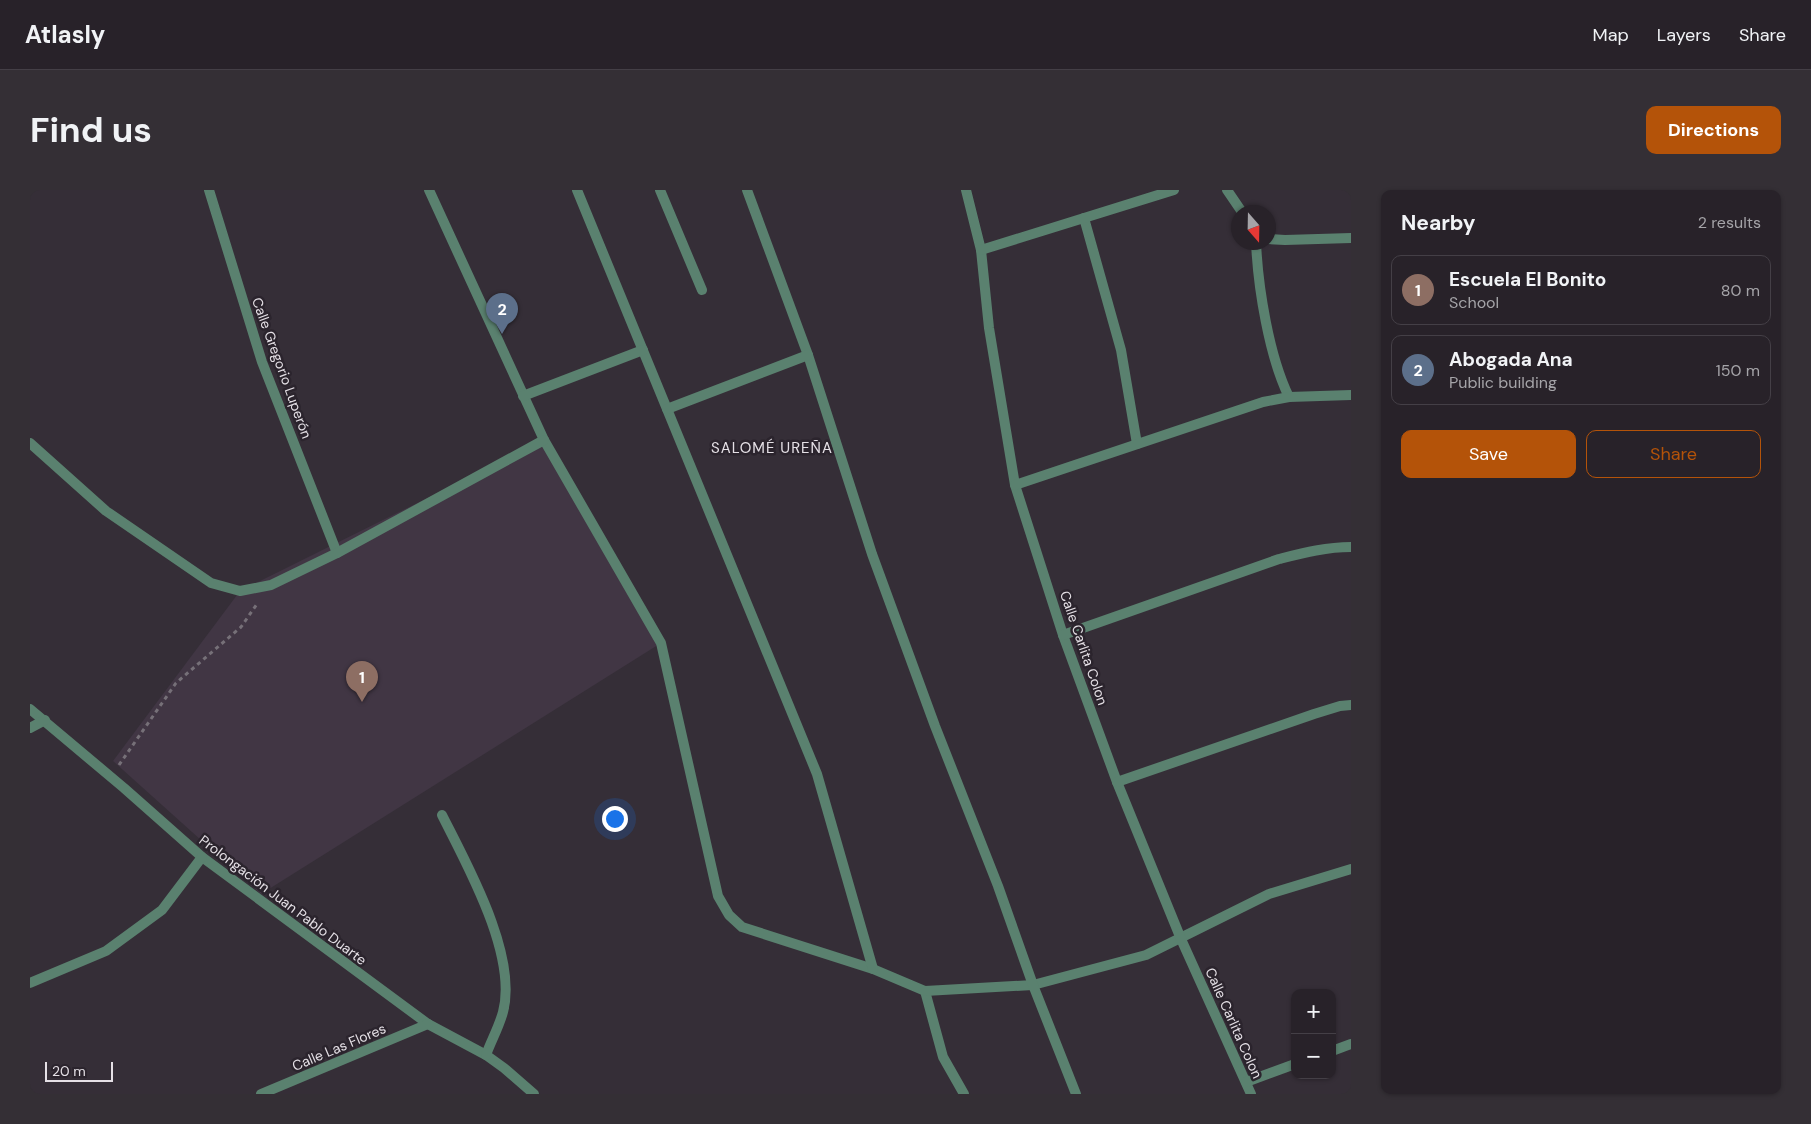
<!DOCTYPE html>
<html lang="en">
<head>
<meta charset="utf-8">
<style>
  body { margin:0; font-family:"DM Sans",sans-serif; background:#342f35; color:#f1f3f6 }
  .controls { position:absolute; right:15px; bottom:15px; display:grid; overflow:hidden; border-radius:10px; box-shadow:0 1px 4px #0004 }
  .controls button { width:45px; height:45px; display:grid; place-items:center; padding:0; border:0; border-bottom:1px solid #443f46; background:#282229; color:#f1f3f6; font:25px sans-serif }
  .compass { position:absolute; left:1201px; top:15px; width:45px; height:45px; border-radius:50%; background:#282229; box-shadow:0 1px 4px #0004; rotate:160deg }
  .scale { position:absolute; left:15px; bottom:12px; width:68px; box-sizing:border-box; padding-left:5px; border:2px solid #e5e0e6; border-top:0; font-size:14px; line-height:18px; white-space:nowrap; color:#e5e0e6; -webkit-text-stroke:4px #2b242d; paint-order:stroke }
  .you { position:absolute; left:584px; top:628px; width:18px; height:18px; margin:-12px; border:4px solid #fff; border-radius:50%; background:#1a73e8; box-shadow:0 0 0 8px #1a73e833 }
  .badge { display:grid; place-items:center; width:32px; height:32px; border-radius:50%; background:#b45309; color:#fff; font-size:16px; font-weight:700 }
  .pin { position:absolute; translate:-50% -41px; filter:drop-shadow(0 1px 2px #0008) }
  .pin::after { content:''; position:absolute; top:26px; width:18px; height:15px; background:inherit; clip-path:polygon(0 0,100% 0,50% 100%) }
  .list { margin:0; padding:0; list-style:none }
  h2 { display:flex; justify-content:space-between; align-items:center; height:65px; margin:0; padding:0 20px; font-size:21px }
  h2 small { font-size:16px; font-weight:400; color:#a5a4a8 }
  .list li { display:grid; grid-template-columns:32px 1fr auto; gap:15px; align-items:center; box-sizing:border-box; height:70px; margin:0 10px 10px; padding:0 10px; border:1px solid #443f46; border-radius:10px }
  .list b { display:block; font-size:19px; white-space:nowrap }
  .list p { margin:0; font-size:16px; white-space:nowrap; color:#a5a4a8 }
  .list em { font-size:16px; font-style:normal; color:#a5a4a8 }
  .actions { display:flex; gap:10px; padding:15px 20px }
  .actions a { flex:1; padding:11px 0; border:1px solid #b45309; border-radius:10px; text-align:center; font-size:18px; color:#b45309 }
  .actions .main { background:#b45309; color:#fff }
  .map { position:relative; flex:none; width:1321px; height:904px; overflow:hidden; border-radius:10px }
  header { display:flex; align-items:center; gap:30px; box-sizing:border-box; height:70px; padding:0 25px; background:#282229; border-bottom:1px solid #443f46 }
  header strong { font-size:24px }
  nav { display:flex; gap:28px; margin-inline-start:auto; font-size:18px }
  .intro { display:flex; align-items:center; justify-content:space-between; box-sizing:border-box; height:120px; padding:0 30px }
  h1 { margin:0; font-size:35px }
  .button { padding:12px 22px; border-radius:10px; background:#b45309; color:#fff; font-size:18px; font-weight:700 }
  main { display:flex; gap:30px; padding:0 30px }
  aside { flex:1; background:#282229; border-radius:10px; box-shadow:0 1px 4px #0004 }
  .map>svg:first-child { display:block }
  .built { fill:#413644 }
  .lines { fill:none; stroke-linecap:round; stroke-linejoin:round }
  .path { stroke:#767078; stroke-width:3; stroke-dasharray:4 4; stroke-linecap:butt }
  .lane { stroke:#5a816f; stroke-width:10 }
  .street { stroke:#5a816f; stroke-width:10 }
  .labels { text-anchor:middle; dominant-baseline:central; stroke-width:5; stroke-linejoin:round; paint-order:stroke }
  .street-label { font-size:14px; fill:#e5e0e6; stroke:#2b242d }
  .neighbourhood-label { font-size:15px; letter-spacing:1px; fill:#e5e0e6; stroke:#2b242d }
</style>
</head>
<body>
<header>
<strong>Atlasly</strong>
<nav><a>Map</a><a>Layers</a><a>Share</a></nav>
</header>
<div class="intro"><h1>Find us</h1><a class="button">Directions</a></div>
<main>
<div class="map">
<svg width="1321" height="904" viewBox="0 0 1321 904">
  <rect width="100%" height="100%" fill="#352e37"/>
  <polygon class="built" points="514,250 631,453 231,704 83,571 210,401"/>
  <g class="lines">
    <polyline class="path" points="89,575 146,493 211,437 227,414"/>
    <g class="lane">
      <polyline points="630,0 672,100"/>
      <polyline points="895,801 913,867 934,904"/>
    </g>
    <g class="street">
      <polyline points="179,0 232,172 307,363"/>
      <polyline points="399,0 514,250 631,453 688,706 699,725 712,737 843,779 895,801 1003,795 1116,765 1239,704 1321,679"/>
      <polyline points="547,0 787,584 843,779"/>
      <polyline points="717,0 778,165 842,364 905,536 968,696 1003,795 1046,904"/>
      <polyline points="936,0 951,60 959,138 985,295 1033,445 1087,592 1151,749 1221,904"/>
      <polyline points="1197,0 1212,22"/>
      <polyline points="1054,28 1091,160 1107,254"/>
      <polyline points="1238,49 1255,50 1321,48"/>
      <path d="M1226,52C1228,98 1239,166 1259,207"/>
      <polyline points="951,60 1144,0"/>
      <polyline points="493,206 613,160"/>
      <polyline points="637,219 778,165"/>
      <polyline points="0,253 76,321 181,393 210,401 241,395 307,363 514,250"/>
      <polyline points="985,295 1233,212 1259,207 1321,205"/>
      <path d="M1033,445L1249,369C1273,363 1296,357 1321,357"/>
      <polyline points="0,519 94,598 172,667 398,834 456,865 474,878 504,904"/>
      <polyline points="0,538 15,530"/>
      <polyline points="1087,592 1284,524 1310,516 1321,515"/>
      <path d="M412,625C437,675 488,765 473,822C469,837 461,851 456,865"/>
      <polyline points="0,793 76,761 132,720 172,667"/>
      <polyline points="1302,861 1321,854"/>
      <polyline points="1216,892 1265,874"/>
      <polyline points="231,904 398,834"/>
    </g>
  </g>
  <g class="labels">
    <g class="street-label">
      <text transform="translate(252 178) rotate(70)">Calle Gregorio Luperón</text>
      <text transform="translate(1054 458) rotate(71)">Calle Carlita Colon</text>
      <text transform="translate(253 710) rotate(37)">Prolongación Juan Pablo Duarte</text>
      <text transform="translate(1204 833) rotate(66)">Calle Carlita Colon</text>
      <text transform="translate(309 857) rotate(-23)">Calle Las Flores</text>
    </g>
    <g class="neighbourhood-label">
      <text x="742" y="258">SALOMÉ UREÑA</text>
    </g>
  </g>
</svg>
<div class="controls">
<button>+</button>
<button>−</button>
</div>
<svg class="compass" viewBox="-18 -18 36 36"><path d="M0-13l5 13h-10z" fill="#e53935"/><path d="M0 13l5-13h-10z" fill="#a5a4a8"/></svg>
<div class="scale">20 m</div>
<div class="you"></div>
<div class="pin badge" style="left:332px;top:512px;background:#8d6e63">1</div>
<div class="pin badge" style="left:472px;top:144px;background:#5c6f8a">2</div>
</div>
<aside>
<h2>Nearby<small>2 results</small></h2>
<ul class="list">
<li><span class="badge" style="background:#8d6e63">1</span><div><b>Escuela El Bonito</b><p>School</p></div><em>80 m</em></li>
<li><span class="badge" style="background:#5c6f8a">2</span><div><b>Abogada Ana</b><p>Public building</p></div><em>150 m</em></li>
</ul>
<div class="actions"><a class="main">Save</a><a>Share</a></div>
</aside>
</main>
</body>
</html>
